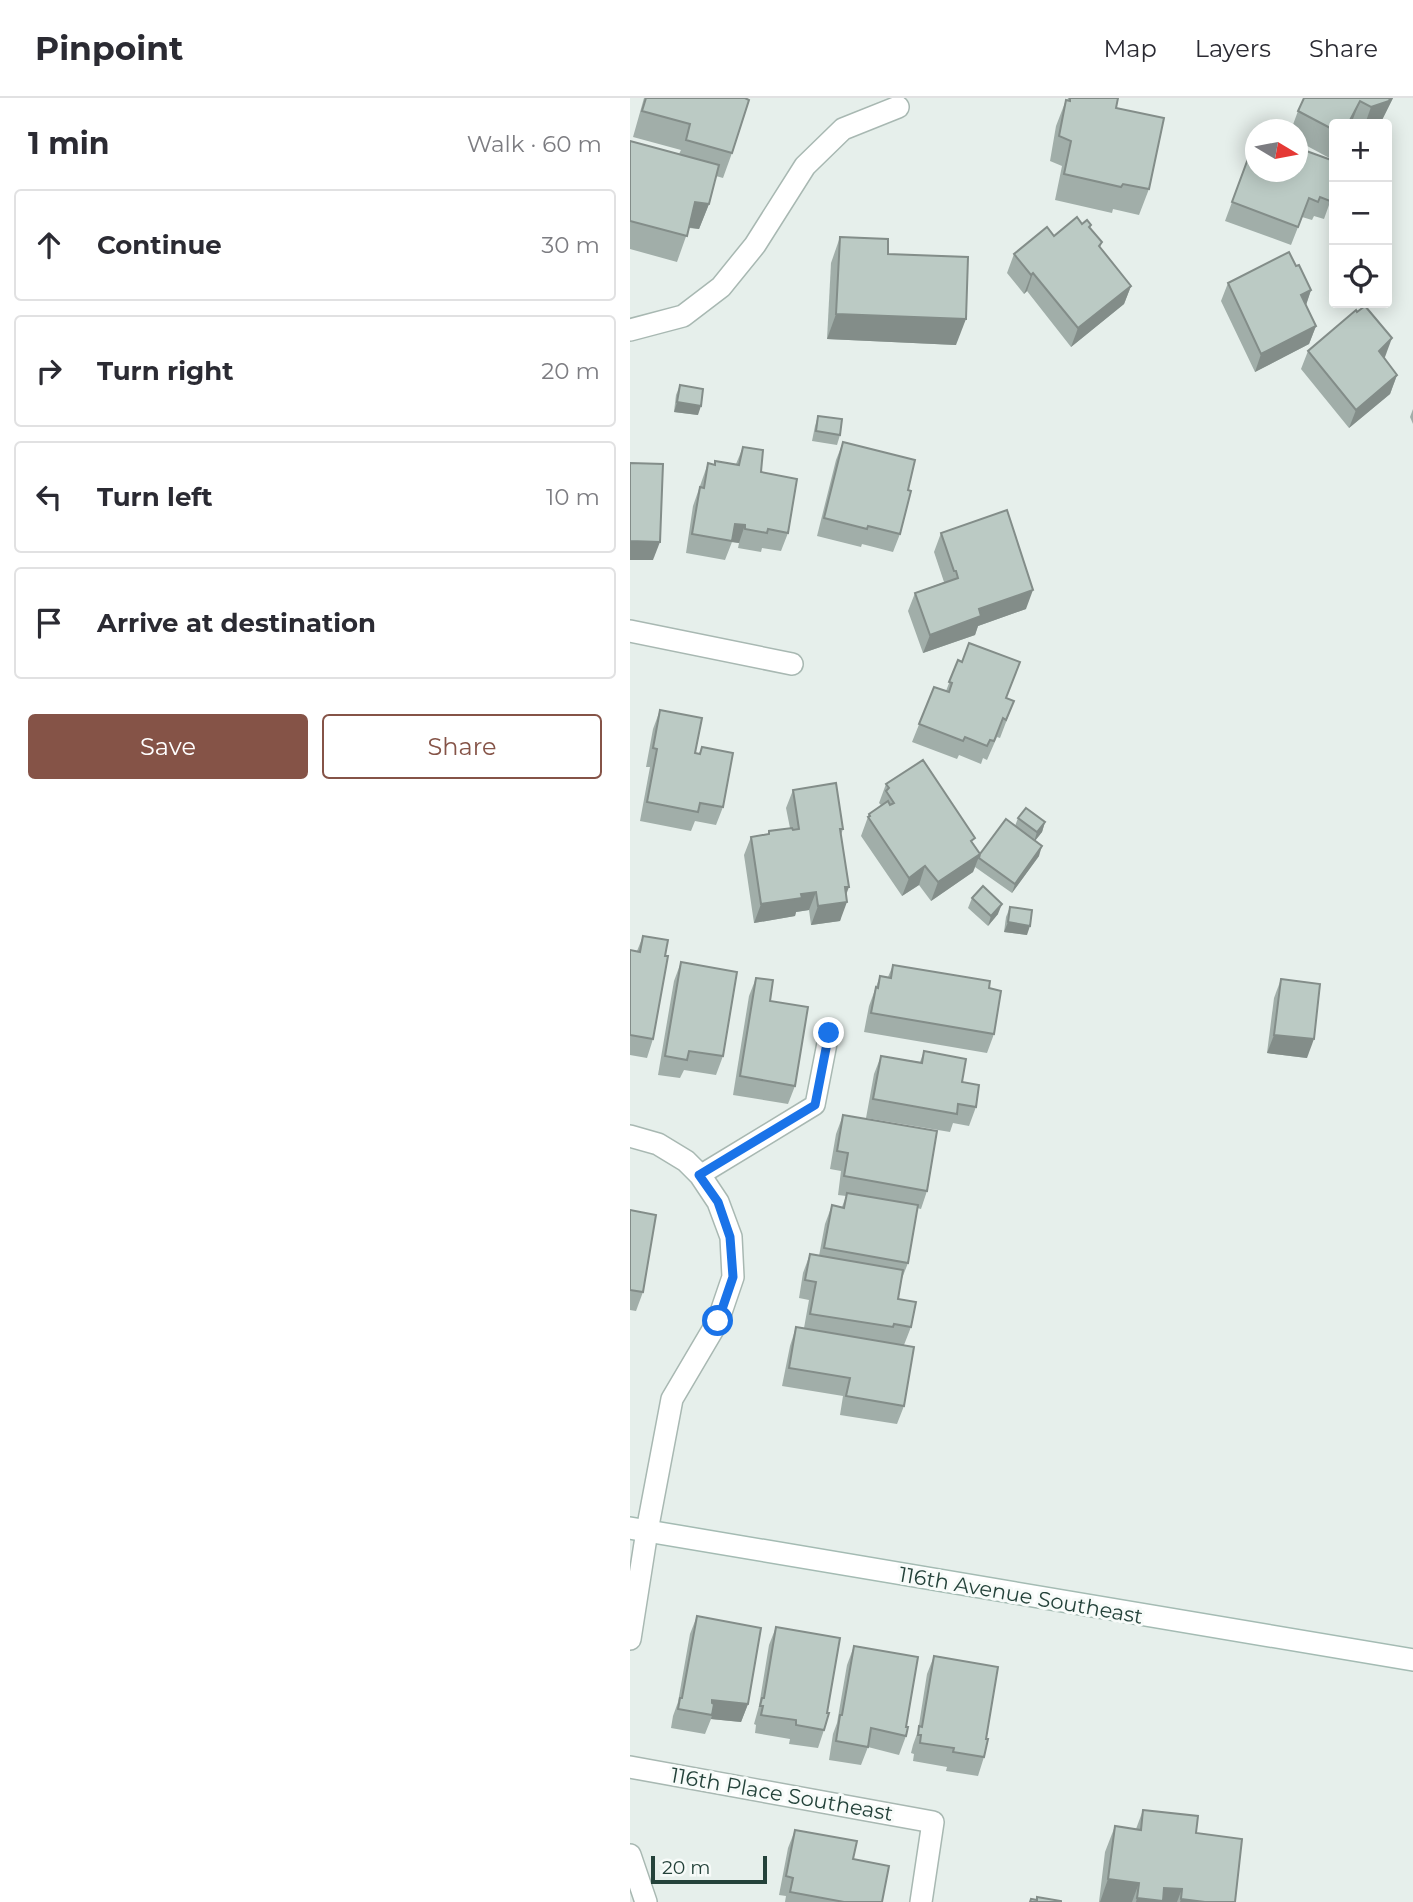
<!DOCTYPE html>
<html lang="en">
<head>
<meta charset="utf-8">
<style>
  body { margin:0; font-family:Montserrat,sans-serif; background:#f2f2f3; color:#2b2b33 }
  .controls { position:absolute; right:21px; top:21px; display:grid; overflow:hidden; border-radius:7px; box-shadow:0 4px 18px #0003 }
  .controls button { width:63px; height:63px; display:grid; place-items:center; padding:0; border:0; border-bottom:2px solid #e1e1e2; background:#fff; color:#2b2b33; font:35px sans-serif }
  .compass { position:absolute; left:615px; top:21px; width:63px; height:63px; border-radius:50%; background:#fff; box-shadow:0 4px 18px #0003; rotate:100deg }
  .scale { position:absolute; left:21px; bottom:18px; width:116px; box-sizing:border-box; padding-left:7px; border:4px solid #24423a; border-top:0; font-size:19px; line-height:24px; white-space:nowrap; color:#24423a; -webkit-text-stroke:5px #f7fbf9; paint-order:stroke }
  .stop { position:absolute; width:21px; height:21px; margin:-16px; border:5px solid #1a73e8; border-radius:50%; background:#fff }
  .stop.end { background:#1a73e8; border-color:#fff; box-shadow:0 2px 7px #0008 }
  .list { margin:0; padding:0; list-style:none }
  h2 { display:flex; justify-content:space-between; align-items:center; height:91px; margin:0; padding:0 28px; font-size:30px }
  h2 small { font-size:23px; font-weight:400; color:#7c7c81 }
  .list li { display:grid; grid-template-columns:46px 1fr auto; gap:21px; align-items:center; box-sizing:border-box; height:112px; margin:0 14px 14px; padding:0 14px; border:2px solid #e1e1e2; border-radius:7px }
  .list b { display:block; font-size:26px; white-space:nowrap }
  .list em { font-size:23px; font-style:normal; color:#7c7c81 }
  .actions { display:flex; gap:14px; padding:21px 28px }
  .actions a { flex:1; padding:16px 0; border:2px solid #855347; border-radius:7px; text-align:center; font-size:24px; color:#855347 }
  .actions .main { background:#855347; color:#fff }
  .icon { flex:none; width:38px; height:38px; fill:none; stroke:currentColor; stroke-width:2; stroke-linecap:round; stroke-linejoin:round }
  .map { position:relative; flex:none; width:783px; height:1804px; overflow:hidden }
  header { display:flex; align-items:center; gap:42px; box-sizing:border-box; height:98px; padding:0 35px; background:#fff; border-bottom:2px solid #e1e1e2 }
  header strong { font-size:33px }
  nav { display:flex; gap:38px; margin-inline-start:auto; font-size:24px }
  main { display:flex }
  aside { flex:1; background:#fff }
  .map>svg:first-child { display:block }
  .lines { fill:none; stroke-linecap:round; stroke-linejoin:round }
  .lane-casing { stroke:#a8b8b2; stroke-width:22 }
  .street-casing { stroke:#a8b8b2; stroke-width:24 }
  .secondary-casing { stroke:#a4bbb3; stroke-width:24 }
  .lane { stroke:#fff; stroke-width:19 }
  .street { stroke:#fff; stroke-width:21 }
  .secondary { stroke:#fff; stroke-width:21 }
  .wall { fill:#a1aea9 }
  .shaded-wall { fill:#838d89 }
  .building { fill:#bbcac4; stroke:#838d89; stroke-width:2 }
  .route { stroke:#1a73e8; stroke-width:9 }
  .labels { text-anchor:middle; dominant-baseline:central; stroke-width:6; stroke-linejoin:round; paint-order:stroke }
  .street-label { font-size:21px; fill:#24423a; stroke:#f7fbf9 }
</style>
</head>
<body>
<header>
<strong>Pinpoint</strong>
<nav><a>Map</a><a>Layers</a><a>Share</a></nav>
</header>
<main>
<aside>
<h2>1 min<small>Walk · 60 m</small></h2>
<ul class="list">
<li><svg class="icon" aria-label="ahead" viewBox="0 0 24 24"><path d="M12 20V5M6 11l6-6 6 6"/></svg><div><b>Continue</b></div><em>30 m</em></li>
<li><svg class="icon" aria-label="right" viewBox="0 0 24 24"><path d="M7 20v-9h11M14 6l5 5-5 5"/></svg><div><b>Turn right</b></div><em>20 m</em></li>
<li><svg class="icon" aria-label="left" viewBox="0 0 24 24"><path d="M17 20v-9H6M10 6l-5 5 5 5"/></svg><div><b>Turn left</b></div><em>10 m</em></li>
<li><svg class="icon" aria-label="arrive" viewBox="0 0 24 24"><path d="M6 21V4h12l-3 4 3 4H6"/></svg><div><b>Arrive at destination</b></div></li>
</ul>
<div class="actions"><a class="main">Save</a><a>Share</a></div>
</aside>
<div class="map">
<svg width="783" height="1804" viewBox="0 0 783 1804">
  <rect width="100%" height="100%" fill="#e6efeb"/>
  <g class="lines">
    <g class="lane-casing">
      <polyline id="lane" points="70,1077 185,1007 199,935"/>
    </g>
    <g class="street-casing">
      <g id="street">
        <polyline points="0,232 53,218 91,189 125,147 175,68 213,31 268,9"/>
        <polyline points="0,533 162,566"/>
        <polyline points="0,1038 28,1046 56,1063 70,1077 88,1104 101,1139 103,1179 88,1223 42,1301 17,1433 0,1541"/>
        <polyline points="0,1669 303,1724 291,1804"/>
        <polyline points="0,1757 16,1804"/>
      </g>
    </g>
    <g class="secondary-casing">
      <polyline id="secondary" points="0,1430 783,1562"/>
    </g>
    <use href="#lane" class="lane"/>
    <use href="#street" class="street"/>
    <use href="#secondary" class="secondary"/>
  </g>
  <g class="wall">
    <polygon points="14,0 115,0 102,55 93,80 86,78 79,106 69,131 59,130 47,164 0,151 0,43 49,56 51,52 3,39"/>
    <polygon points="438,0 488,0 486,10 519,91 509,117 483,111 482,115 425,102 432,68 420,63 426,28 436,2 437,3"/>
    <polygon points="674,0 763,0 750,26 704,26 703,62 668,43 668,32 661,32 668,13"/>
    <polygon points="626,39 704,93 694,121 684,118 682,122 672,119 661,147 595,123"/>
    <polygon points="461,127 460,130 472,144 470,150 501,188 494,206 441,249 397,193 394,196 377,175 384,156 424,138"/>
    <polygon points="210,139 258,156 326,247 197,241 201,165"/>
    <polygon points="666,168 681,192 676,207 686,228 679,246 625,274 591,203 598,185"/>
    <polygon points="678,253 755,259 754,260 767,277 760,296 719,330 671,271"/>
    <polygon points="50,287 68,317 44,314 46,297"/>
    <polygon points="783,311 783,326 780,319"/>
    <polygon points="188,318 210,337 207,347 182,343 185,328"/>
    <polygon points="213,344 278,392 270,436 263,454 232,446 231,449 187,438 206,362"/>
    <polygon points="113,349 131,374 158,435 151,453 132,450 131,454 108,450 109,445 102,444 95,462 56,455 63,408 78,365 84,367 85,363 106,366"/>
    <polygon points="311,435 396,511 348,528 345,537 293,555 278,513 285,495 314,484 304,454"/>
    <polygon points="328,562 332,564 377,600 384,603 370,640 367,639 357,662 353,660 351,666 329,657 327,661 282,644 304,589 316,593"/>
    <polygon points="30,612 65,655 69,656 72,649 93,709 86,727 65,723 61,733 10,723 20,669 16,669 23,631"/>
    <polygon points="256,686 343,745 350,756 385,728 388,720 415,724 412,734 405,743 409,758 382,795 345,769 343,774 301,803 289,787 272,798 231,738 239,716 251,707 249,705"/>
    <polygon points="163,692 213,731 211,737 216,797 210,823 181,827 179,812 166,814 165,818 124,825 114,757 121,739 138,736 139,733 160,730 156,710"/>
    <polygon points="342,800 368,816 358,828 338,810"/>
    <polygon points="380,809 397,837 374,834 376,819"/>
    <polygon points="13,838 23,941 17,960 0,957 0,852 7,853"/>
    <polygon points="51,864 93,958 86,977 54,972 50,980 28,977 44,883"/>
    <polygon points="263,867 359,890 364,936 357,955 234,934 239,908 250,878 258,879"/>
    <polygon points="126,880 165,988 158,1006 103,997 119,898"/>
    <polygon points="651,881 677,960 637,955 644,900"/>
    <polygon points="294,953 332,984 346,1009 339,1028 323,1025 320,1034 236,1020 244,976 251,958 290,964"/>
    <polygon points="213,1017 297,1093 291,1111 287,1110 278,1165 271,1183 268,1201 281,1229 274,1247 274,1308 267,1326 210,1317 213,1298 152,1288 160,1248 166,1229 174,1230 179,1202 169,1200 173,1175 180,1156 189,1158 195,1126 202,1107 212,1109 216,1098 208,1097 211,1073 200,1071 206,1036"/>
    <polygon points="0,1112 13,1194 6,1213 0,1212"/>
    <polygon points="67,1518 118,1606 111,1624 81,1621 75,1636 41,1630 43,1618 48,1604 60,1536"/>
    <polygon points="146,1529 194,1632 188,1650 159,1646 160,1641 125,1635 126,1627 124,1626 129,1608 139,1547"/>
    <polygon points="224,1548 276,1629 276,1638 269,1657 238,1649 231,1667 199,1662 203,1636 207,1625 217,1567"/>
    <polygon points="304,1558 356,1641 354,1659 348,1678 316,1673 317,1669 283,1663 284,1656 281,1655 283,1647 288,1633 297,1576"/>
    <polygon points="513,1712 566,1735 605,1804 469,1804 475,1754 485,1728 506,1731"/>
    <polygon points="165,1732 223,1761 252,1804 155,1804 156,1798 149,1797 158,1750"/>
  </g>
  <g class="shaded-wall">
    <polygon points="760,0 763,0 750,26 735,26 741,9"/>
    <polygon points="730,3 721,26 718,26"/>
    <polygon points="65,104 79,106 69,131 56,129"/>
    <polygon points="403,175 397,193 394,196 401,177"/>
    <polygon points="501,188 494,206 441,249 448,230"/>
    <polygon points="681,192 675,210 671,197"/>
    <polygon points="206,216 336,221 326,247 197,241"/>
    <polygon points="686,228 679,246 625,274 631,256"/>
    <polygon points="762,240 755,259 742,272 749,253"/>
    <polygon points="767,277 760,296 719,330 726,312"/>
    <polygon points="47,304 71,308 68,317 44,314"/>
    <polygon points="105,426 115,427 109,445 102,444"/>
    <polygon points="0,443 30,444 23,462 0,462"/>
    <polygon points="403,492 396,511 348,528 345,537 293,555 300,537 349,511"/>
    <polygon points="415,724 412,734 404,744 407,734"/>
    <polygon points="412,748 409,758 382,795 385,786"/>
    <polygon points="350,756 343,774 301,803 308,784"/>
    <polygon points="295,768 289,787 272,798 279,780"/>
    <polygon points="215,789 219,789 213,805 217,804 210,823 181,827 188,808"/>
    <polygon points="186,794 179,812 166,814 165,818 124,825 131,806 171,796"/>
    <polygon points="372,806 368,816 358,828 361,818"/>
    <polygon points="378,824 400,828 397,837 374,834"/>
    <polygon points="644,937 684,941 677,960 637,955"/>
    <polygon points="82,1602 118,1606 111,1624 81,1621 82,1617"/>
    <polygon points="478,1781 509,1785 502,1804 470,1804"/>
    <polygon points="534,1790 552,1791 547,1804 506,1804 507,1800"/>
    <polygon points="551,1801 575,1804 550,1804"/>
  </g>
  <g class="building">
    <polygon points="16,0 115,0 119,2 102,55 56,42 60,26 12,13"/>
    <polygon points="440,0 488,0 486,10 534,20 519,91 493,86 491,89 434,76 441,43 429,38 436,2 440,3"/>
    <polygon points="674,0 760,0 759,3 741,9 730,3 718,26 704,26 704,32 668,13"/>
    <polygon points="626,39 626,74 668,74 668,50 704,63 704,92 700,103 690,99 688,104 679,100 668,129 602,104"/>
    <polygon points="0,43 89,67 79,106 65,104 57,138 0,123"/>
    <polygon points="447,119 452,126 457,122 461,127 459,129 472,144 469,148 501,188 448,230 403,175 401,177 384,156 417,129 424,138"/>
    <polygon points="210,139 258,141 258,156 338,159 336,221 206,216"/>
    <polygon points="659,154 666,168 669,167 681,192 671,197 686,228 631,256 598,185"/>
    <polygon points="735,208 762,240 749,253 767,277 726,312 678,253 726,212 727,214"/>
    <polygon points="50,287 73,291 71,308 47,304"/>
    <polygon points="188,318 212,321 210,337 186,333"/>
    <polygon points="213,344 285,362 278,392 281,393 270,436 238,428 237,431 194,420"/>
    <polygon points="113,349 133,352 131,374 167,381 158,435 138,431 137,435 115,431 115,427 105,426 102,443 62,436 70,389 74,390 78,365 85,367 85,363 109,367"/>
    <polygon points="0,365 33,366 30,444 0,443"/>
    <polygon points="377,412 403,492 349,511 351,518 300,537 285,495 328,480 326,473 324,473 311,435"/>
    <polygon points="339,545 390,564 376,600 384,603 376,622 373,620 364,643 360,642 357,648 335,639 333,643 289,626 304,589 319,594 322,585 319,584 328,562 332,564"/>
    <polygon points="30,612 72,620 65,655 70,656 72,649 103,655 93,709 70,705 68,714 17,704 27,651 23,650"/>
    <polygon points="293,662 345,740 341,743 350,756 308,784 295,768 279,780 238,719 240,718 239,716 258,703 260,707 264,705 256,693 259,690 256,686"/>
    <polygon points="206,685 213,731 210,731 219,789 215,789 217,804 188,808 186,794 171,796 172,800 131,806 121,739 139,736 139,733 162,730 163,732 169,731 163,692"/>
    <polygon points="396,710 415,724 407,734 388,720"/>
    <polygon points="376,721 412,748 385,786 349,760 350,756"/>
    <polygon points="353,788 372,806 361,818 342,800"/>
    <polygon points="380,809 402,812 400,828 378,824"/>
    <polygon points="13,838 38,842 35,858 38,858 23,941 0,937 0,852 10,854"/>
    <polygon points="51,864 107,874 93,958 59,953 57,962 35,958"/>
    <polygon points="263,867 360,883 359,890 371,893 364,936 241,915 246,889 248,890 250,878 261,880"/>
    <polygon points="126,880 143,882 140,903 178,909 165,988 110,978"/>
    <polygon points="651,881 690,886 684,941 644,937"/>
    <polygon points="294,953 336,961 332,984 349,987 346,1009 328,1006 327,1016 243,1001 251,958 292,965"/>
    <polygon points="213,1017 307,1033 297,1093 214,1078 218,1055 207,1053"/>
    <polygon points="217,1095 288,1107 278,1165 194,1150 202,1107 214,1110"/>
    <polygon points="0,1112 26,1117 13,1194 0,1192"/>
    <polygon points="180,1156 273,1172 268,1201 286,1204 281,1229 264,1226 263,1229 180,1216 186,1184 175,1182"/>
    <polygon points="166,1229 284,1249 274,1308 216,1298 220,1280 159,1270"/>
    <polygon points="67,1518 131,1530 118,1606 82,1602 82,1605 84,1606 82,1617 48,1611 50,1600 52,1600"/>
    <polygon points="146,1529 210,1540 197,1615 199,1615 194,1632 166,1627 166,1622 131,1617 133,1608 130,1608 132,1600 134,1600"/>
    <polygon points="224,1548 288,1559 276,1629 278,1629 276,1638 241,1630 238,1649 206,1643 210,1617 212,1617"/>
    <polygon points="304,1558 368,1569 356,1641 358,1641 354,1659 323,1654 324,1650 290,1645 291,1637 288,1637 289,1628 292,1629"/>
    <polygon points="513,1712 568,1718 566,1735 612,1741 605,1804 575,1804 551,1801 552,1791 534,1790 533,1803 507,1800 509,1785 478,1781 485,1728 511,1732"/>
    <polygon points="165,1732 227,1743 223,1761 259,1768 252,1804 214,1804 160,1794 163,1780 156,1778"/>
    <polygon points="407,1799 431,1803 431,1804 400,1804 401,1801 407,1802"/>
  </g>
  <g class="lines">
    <polyline class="route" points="88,1223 103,1179 100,1139 88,1104 69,1077 185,1007 199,935"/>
  </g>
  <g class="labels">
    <g class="street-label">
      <text transform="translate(391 1497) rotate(10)">116th Avenue Southeast</text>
      <text transform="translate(152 1696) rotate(10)">116th Place Southeast</text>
    </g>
  </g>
</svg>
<div class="controls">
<button>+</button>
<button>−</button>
<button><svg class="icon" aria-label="locate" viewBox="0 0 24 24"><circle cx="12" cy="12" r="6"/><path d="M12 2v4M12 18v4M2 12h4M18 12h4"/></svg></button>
</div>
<svg class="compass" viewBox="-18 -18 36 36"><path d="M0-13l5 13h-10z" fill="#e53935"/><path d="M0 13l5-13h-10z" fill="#7c7c81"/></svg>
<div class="scale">20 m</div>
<div class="stop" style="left:88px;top:1223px"></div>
<div class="stop end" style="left:199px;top:935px"></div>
</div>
</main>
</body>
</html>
